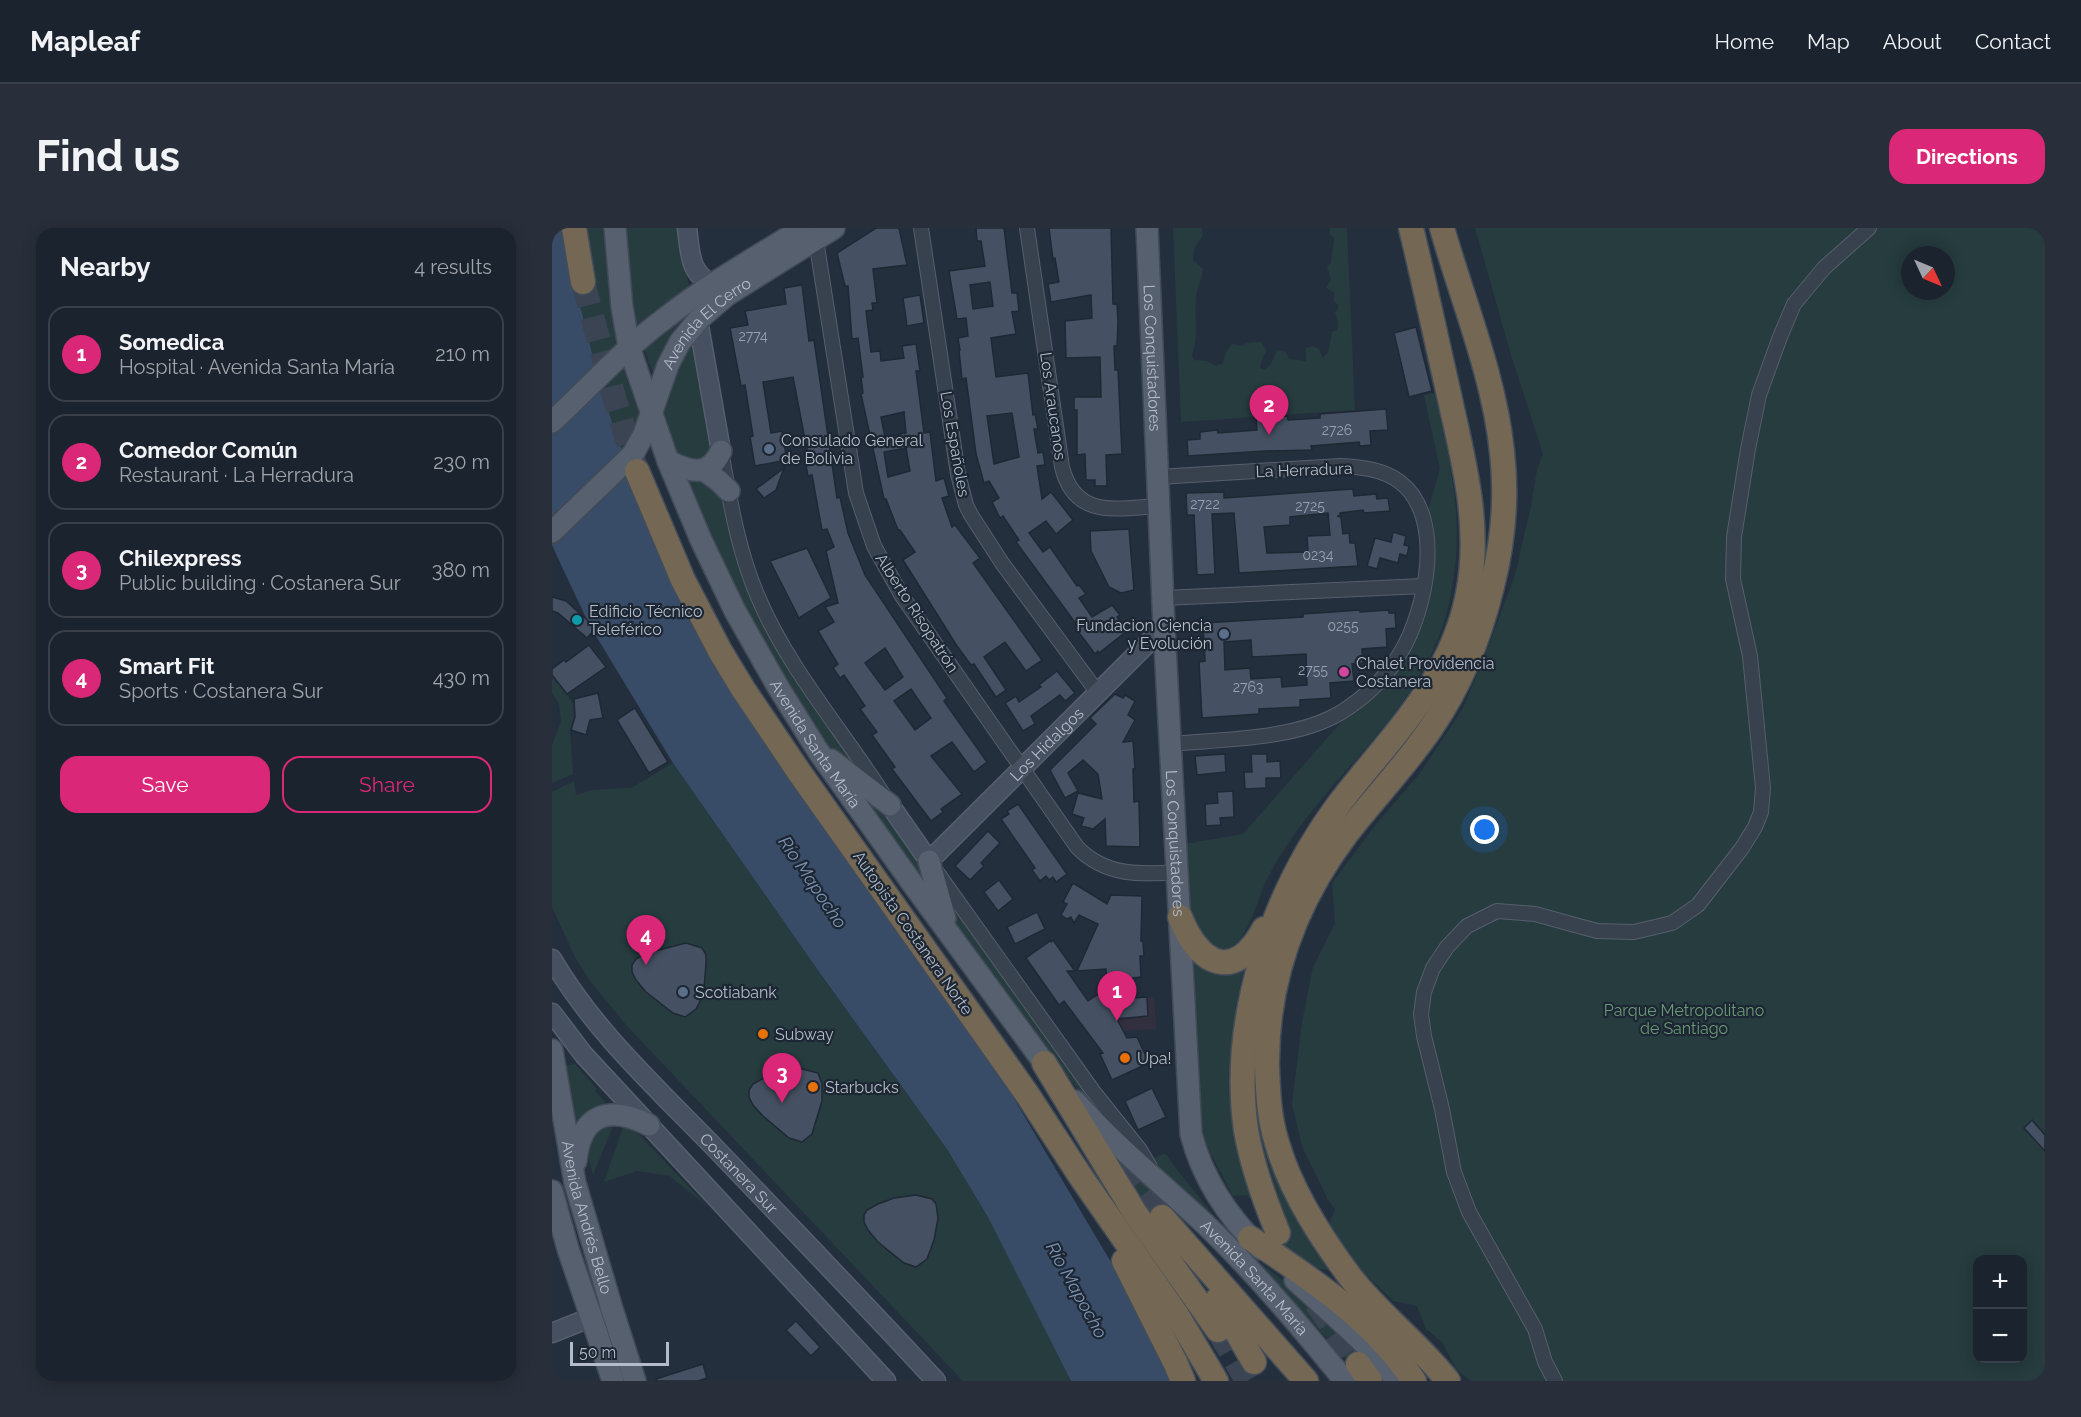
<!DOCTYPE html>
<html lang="en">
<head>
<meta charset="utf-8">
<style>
  body { margin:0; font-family:Raleway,sans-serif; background:#282f3a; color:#f1f3f6 }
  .controls { position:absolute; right:18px; bottom:18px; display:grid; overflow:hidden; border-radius:12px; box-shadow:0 3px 15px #0003 }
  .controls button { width:54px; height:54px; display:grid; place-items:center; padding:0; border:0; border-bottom:2px solid #39404a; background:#1b232e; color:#f1f3f6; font:30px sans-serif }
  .compass { position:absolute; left:1349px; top:18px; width:54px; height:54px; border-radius:50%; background:#1b232e; box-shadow:0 3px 15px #0003; rotate:134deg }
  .scale { position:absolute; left:18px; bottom:15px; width:99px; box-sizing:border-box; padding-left:6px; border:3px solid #b4bcc9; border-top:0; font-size:16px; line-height:21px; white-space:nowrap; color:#b4bcc9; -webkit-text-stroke:4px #1d2633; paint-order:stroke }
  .you { position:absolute; left:933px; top:602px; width:21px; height:21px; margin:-15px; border:4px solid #fff; border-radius:50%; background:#1a73e8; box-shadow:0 0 0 9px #1a73e833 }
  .badge { display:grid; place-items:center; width:39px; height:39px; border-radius:50%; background:#db2777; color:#fff; font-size:20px; font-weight:700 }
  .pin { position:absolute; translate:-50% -50px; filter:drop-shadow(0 2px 3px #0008) }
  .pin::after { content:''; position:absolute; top:32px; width:21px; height:18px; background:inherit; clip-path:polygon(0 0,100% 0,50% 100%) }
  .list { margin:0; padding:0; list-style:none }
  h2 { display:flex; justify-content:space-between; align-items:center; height:78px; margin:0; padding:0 24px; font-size:26px }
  h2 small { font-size:20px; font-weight:400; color:#a0a4aa }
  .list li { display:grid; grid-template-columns:39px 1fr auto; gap:18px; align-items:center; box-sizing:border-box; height:96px; margin:0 12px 12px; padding:0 12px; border:2px solid #39404a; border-radius:18px }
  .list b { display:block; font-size:22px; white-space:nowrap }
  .list p { margin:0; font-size:20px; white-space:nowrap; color:#a0a4aa }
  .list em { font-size:20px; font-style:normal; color:#a0a4aa }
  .actions { display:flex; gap:12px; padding:18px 24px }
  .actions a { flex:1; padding:14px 0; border:2px solid #db2777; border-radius:18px; text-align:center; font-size:21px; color:#db2777 }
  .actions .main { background:#db2777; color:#fff }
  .map { position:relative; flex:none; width:1493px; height:1153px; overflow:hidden; border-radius:18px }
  header { display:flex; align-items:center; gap:36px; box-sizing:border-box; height:84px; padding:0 30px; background:#1b232e; border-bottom:2px solid #39404a }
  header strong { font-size:28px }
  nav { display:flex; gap:33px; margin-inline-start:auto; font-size:21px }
  .intro { display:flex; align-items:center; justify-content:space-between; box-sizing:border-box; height:144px; padding:0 36px }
  h1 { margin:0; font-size:42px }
  .button { padding:15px 27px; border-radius:18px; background:#db2777; color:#fff; font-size:21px; font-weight:700 }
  main { display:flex; gap:36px; padding:0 36px }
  aside { flex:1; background:#1b232e; border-radius:18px; box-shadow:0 3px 15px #0003 }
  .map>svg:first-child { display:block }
  .medical { fill:#32303f }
  .green { fill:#263c3f; fill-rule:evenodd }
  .water { fill:#394c67 }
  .building { fill:#455162; stroke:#1f2835; stroke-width:1.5; fill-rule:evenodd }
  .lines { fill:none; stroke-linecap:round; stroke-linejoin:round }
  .highway-tunnel { stroke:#3a4453; stroke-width:24; stroke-dasharray:24 12; stroke-linecap:butt }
  .street-casing { stroke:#565f6c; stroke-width:16 }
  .secondary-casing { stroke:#565f6c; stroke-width:21 }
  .primary-casing { stroke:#414a57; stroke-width:24 }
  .highway-casing { stroke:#434c59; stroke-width:27 }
  .street { stroke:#38414e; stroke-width:14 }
  .secondary { stroke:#465061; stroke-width:18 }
  .primary { stroke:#56606e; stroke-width:21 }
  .highway { stroke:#746855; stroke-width:24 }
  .service-dot { fill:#5c6f8a; stroke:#1d2633; stroke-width:2 }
  .culture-dot { fill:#0f9aa8; stroke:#1d2633; stroke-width:2 }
  .hotel-dot { fill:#d1479c; stroke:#1d2633; stroke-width:2 }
  .food-dot { fill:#e8710a; stroke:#1d2633; stroke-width:2 }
  .labels { text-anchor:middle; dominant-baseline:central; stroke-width:4.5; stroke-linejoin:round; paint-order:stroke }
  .number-label { font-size:14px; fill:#98a1af }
  .street-label { font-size:16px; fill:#b4bcc9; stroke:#1d2633 }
  .poi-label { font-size:16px; fill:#b4bcc9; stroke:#1d2633; text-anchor:start }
  .park-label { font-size:16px; fill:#6b9a76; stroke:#1d2633 }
  .water-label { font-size:18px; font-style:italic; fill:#7c92b1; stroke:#1d2633 }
</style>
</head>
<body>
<header>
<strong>Mapleaf</strong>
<nav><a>Home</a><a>Map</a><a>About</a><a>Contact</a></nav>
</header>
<div class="intro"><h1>Find us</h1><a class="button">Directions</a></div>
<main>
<aside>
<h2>Nearby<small>4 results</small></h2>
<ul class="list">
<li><span class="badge">1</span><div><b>Somedica</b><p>Hospital · Avenida Santa María</p></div><em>210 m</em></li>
<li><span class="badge">2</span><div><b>Comedor Común</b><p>Restaurant · La Herradura</p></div><em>230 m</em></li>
<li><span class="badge">3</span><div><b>Chilexpress</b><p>Public building · Costanera Sur</p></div><em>380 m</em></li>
<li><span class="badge">4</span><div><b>Smart Fit</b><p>Sports · Costanera Sur</p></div><em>430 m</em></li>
</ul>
<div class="actions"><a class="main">Save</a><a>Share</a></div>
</aside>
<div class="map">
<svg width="1493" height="1153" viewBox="0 0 1493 1153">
  <rect width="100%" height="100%" fill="#242f3e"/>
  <polygon class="medical" points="547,766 551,772 602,769 604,801 564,803 546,819 520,785"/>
  <g class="green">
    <polygon points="0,0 6,0 64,229 419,814 494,926 558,1033 626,1153 411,1153 75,798 38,753 23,729 0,679 0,564 22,553 24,567 39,562 79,560 121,535 265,741 368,884 117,522"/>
    <path d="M33,0H53C57,71 63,125 90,192L84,206L70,223L50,165L23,55L43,51Z"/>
    <polygon points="72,0 129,0 143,109 176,301 197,364 376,645 507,829 568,908 522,856 455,771 267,510 214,425 164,327 132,251 103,150 80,89"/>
    <path d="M621,0H650L651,7L642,21L641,32L651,41C650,51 645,59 644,69C642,88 647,109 640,127L642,132L655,133L664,138L671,135L673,126L680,116L690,118L695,115L709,114L715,123L711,129L708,140L713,142L719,136L725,122L733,123L737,131L754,133V120L761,118L767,121L771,130L776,124L780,104L785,102L786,94L783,84L786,82V77L782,73V64L774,60L779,52L775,38L779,35C779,26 782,19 782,10L778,7V0H795L803,182L629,194Z"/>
    <path d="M923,0H1493V1153H919L905,1142L890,1114L874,1101L865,1078L841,1073L798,1032L776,998L783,981L776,972L750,918L740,876L750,794L761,739L783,695L780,655L825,595L868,545L911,480L931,433L963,347L979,278L985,241L991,226L959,127ZM1358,27H1394V63H1358ZM1426,1032H1470V1130H1426Z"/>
    <path d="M883,165C900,244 915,298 896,380C873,475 790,536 737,614C728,627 721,640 714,653C705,672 693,728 665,721C629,712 634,646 632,616L691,606L791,492L840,449L857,424L867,403L877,374L884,322L881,294L876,282L888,241L872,167Z"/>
    <polygon points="0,448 21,475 22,489 18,502 21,546 0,555 0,517 9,493 7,476 0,465"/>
    <polygon points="641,724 693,735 684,777 681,822 708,981 695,967 681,968 651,911 641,845"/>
    <polygon points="23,836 45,861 43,863 53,874 32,894 23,907 10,838"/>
    <polygon points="704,882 709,887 785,1043 761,1040 716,1008 736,997 709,916"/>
    <polygon points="64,891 41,947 34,920 37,909"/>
    <polygon points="72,896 78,897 155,978 118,948 85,943 52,954"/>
    <polygon points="563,925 619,976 598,992 559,928"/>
    <path d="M611,926L615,927C629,950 649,969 664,991L663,992L601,936L602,930Z"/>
    <polygon points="693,1023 753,1069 814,1127 801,1138"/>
  </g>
  <polygon class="water" points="0,0 9,0 50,165 85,266 364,730 455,859 563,1041 627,1153 519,1153 436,989 395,921 265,741 121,535 38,398 10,339 0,317"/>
  <g class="building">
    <path d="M324,0H347L355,37L321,41L325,75H320L321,82L314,83L319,124L328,123L329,133L352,130L350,118L364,116L368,143H364L372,205L378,204L384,253L392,250L397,268L390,270L400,299L403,297L428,330L421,335L490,432L474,443L453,414L432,429L454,462L444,469L422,436L419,437L405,418L351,332L363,324L348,302H346L334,271H332L309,166L311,165L309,149H311L306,110L300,111L296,58H293L285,25ZM352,184L354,205L333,209L329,189ZM354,220L358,243L336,249L332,224Z"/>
    <path d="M424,0H452L460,65H465L467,83L460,84L464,106L439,110L444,149L476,145L481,187L483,186L486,201H482L486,225L491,224L493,237L485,238L490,271L499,264L521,292L504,306L494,293L477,305L491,324L498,319L525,358L527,357L534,366L527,370L540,389L560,377L568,387L565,389L575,403L547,425L546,423L543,426L525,402L527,400L464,314L467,312L451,288L448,290L440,274L447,270L437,253L432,255L424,226L414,150L410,151L407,123L408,122L406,110L416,108L414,90L405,91L397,43L433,38L429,13H425ZM438,54L441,78L421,81L418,57ZM460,185L467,229L442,236L435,188Z"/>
    <polygon points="497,0 559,0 561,76 565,76 566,94 565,118 562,118 563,142 566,142 570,226 554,227 555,258 543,258 543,252 534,252 533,226 525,227 525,182 522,182 522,169 549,169 548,129 514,130 513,93 540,90 539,67 499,74 496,56 507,54 503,30 501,31"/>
    <path d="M250,57L257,113L262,112L285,270L288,269L296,305L313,347L395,470L392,473L435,534L422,544L400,514L379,528L410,566L389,581L391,584L379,593L340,541L343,539L320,507L325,504L308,481L313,478L292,447L288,450L281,440L286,436L266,403L282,394L273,379L286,375L274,323L282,319L275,301L270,302L260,247L256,248L254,238L258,237L241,149L211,154L219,205L230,203L235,232L203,238L198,209L201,208L193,157L189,158L178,100L196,97L193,83L234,76L232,60ZM333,420L351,449L333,462L313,435ZM359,461L379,490L363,502L342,473Z"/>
    <polygon points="368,67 372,95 355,98 351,70"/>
    <polygon points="864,99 880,163 857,169 842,105"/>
    <polygon points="834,181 836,202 818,203 819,217 808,218 807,214 759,218 760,222 713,223 636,228 635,212 648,211 648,204 665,202 666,205 705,202 704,190 735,188 736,192 768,190 768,186"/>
    <polygon points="232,240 224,262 212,270 204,261"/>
    <path d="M801,261L802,268L824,266L825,271L836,270L838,283L812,285L811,282L788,285V288H785L789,289L791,306L797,305L798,315H803L806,338L687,345L682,285L660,286L663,346L645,347L642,287H635L634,265L672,264V270ZM776,285L778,307L755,308L756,324L715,325L712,299L738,297V289Z"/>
    <polygon points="577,301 582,362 569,365 557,359 539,323 538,303"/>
    <polygon points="841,304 854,308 852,317 857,318 855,328 848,326 846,335 828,330 825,341 815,338 823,310 839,314"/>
    <polygon points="255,320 279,370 247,390 218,333"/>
    <polygon points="0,369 14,373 44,400 35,410 6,385 0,383"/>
    <path d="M808,382V384L837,382V385H843L844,400L834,401L835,419L810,421L811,435L800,436L802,453L778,455L779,470L748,472V479L707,481V486L650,490L647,434L653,433L651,395L751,389V386ZM699,412L700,429L754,426L755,457L730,459L729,449L699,451L698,440L673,442L672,414Z"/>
    <polygon points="37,417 54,439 15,466 0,447 0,441 12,432 14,434"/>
    <polygon points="505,443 523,465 513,473 508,467 479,488 483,496 471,503 453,475 464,468 467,474 489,459 487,457"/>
    <polygon points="46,465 51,490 38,492 34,507 19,502 23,489 22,471"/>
    <polygon points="563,466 571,470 573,467 583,473 576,487 583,492 571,514 581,513 583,541 581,541 582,574 587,573 588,619 554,618 553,591 541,601 529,598 532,590 520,586 526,565 550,571 546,546 531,532 516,545 526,563 513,570 498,542 544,496 538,490"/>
    <polygon points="83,480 116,534 97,545 65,492"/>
    <polygon points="673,526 674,544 645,547 643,528"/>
    <polygon points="699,526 715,526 715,534 728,533 729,550 714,550 714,560 693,561 692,544 700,544"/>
    <polygon points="681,563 682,589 668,590 669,597 654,598 653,576 666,575 665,564"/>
    <polygon points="466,576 515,646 504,654 501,649 497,652 494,648 488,653 480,642 483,640 449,591 457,586 455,583"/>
    <polygon points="436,603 448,615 429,635 432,638 418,652 403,638"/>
    <polygon points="447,652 461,671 446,683 432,664"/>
    <polygon points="521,655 555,676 559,667 590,668 589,713 591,713 592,728 588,728 589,749 581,750 582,770 595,769 596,788 565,791 575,810 585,809 597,835 560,852 548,826 551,825 512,773 507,777 474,730 498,713 499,714 501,712 523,743 515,743 536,773 555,760 554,741 525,743 546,696 527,687 522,695 519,689 515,691 509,687 515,676 511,674"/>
    <polygon points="485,684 493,701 463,716 455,699"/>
    <polygon points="134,715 150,720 154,727 154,735 152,761 148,773 144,781 133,789 121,785 94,764 84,752 80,744 80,737 84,731 95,725"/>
    <polygon points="250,841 266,845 270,856 270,873 260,906 250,914 237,910 211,888 201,877 197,869 197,862 201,856 212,850 227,844"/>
    <polygon points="600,860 614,889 586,902 573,873"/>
    <polygon points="1480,892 1493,907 1493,923 1472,900"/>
    <polygon points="364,967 380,971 384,976 386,990 382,1012 375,1031 364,1039 352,1035 326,1014 316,1002 312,994 312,987 315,982 326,976 342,970"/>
    <polygon points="244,1093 268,1119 259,1128 234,1102"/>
    <polygon points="151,1136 155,1150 146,1153 105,1153 104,1151"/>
  </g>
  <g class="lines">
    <g class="highway-tunnel">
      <polyline points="31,54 62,169 85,243"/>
      <polyline points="547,910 609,988"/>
      <polyline points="764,1075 806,1136"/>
      <polyline points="666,1102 695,1153"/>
    </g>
    <g class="street-casing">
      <g id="street">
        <polyline points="369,0 406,246 414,277 419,287 450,335 546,465"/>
        <path d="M475,0L510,239C523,292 566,280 608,278"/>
        <path d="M264,12L304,265L322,318L350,368L525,619C553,648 588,647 626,644"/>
        <path d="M169,223C178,272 186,323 206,369C236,440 290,502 331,566"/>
        <path d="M606,249L788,238C809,239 831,241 848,254C894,289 874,382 849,424C835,449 812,470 788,485C742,512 672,511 619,516"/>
        <polyline points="612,370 872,358"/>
        <polyline points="384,643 541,863 588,922 598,939"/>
        <polyline points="1003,1153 993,1134 983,1101 917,984 902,944 890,881 872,808 869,786 872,764 881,740 895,719 915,698 945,683 983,686 1045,703 1082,704 1120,695 1146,677 1190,620 1203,599 1209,584 1211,560 1198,428 1181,351 1182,309 1196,221 1207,167 1228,109 1242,76 1272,40 1317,0"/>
      </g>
    </g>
    <g class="secondary-casing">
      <g id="secondary">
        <path d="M135,0C138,22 137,47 161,56"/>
        <polyline points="146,92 169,223"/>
        <path id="s1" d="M338,577L377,633L612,399"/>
        <path id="s2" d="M0,731C42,803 105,860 162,919C237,997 311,1074 384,1153"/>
        <polyline points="0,785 32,827 334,1153"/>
        <polyline points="0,1105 60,1081"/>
      </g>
    </g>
    <g class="primary-casing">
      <g id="primary">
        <path id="s3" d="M63,0L70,79L77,119L116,233L149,312L183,383L226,459L266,523L360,655L501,847"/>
        <path id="s4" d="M595,0L612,399L639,906C651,952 675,988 709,1021"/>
        <path d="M0,194C38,158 74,119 116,88C158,55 205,29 251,0"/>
        <path d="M116,233C138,244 157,250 169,223"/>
        <polyline points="152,242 167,253 177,263"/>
        <path id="s5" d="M0,304L81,226L92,206L116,137L128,114L146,92L175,67L282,0"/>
        <polyline points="279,532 338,577"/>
        <polyline points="377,633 393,691"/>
        <path id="s6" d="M0,822L23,955L60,1081L83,1153"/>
        <path id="s7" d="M523,873C563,918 609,955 653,996C703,1044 749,1099 793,1153"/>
        <path d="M24,933C29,885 57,877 97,897"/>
        <polyline points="0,963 16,1021 61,1153"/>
        <path d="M743,1052C778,1084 816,1115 845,1153"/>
      </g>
    </g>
    <g class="highway-casing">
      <g id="highway">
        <polyline points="22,0 31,54"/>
        <path d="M890,0C911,74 942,147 950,224C955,268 951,315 940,358C928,408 908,458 879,500C854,537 822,570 795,605C743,674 714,752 715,839C716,865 717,890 725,915C739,964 769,1010 799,1050C828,1087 867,1116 896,1153"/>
        <polyline points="85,243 131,352 168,423 191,461 247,544 475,866 529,949 625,1087 664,1153"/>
        <path d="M628,689C648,739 683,754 712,701"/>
        <polyline points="492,835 583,985 666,1102"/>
        <polyline points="610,989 754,1153"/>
        <path d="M726,1005C712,971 700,938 694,902C678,790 721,665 787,576C838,509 899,454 916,366C930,294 910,228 895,158C883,106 872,53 859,0"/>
        <path d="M698,1010C758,1050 821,1091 862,1153"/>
        <polyline points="572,1033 623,1134 631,1153"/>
        <polyline points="666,1071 702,1134"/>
        <polyline points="806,1136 818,1153"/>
      </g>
    </g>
    <use href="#street" class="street"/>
    <use href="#secondary" class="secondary"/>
    <use href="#primary" class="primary"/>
    <use href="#highway" class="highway"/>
  </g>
  <g class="service-dot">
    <circle cx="217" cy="221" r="6"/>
    <circle cx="672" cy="406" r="6"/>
    <circle cx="131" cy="764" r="6"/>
  </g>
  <circle class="culture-dot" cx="25" cy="392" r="6"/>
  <circle class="hotel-dot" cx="792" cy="444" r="6"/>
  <g class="food-dot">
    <circle cx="211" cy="806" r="6"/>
    <circle cx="573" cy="830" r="6"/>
    <circle cx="261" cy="859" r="6"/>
  </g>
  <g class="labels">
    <g class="number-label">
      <text x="201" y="108">2774</text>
      <text x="785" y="202">2726</text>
      <text x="653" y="276">2722</text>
      <text x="758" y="278">2725</text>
      <text x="766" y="327">0234</text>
      <text x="791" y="398">0255</text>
      <text x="761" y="442">2755</text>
      <text x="696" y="459">2763</text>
    </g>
    <g class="street-label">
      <text stroke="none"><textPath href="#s5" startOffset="266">Avenida El Cerro</textPath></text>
      <text stroke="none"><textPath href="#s4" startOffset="130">Los Conquistadores</textPath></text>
      <text transform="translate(501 178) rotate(82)">Los Araucanos</text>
      <text transform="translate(403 216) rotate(80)">Los Españoles</text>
      <text transform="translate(752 242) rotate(-2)">La Herradura</text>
      <text transform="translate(365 385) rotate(57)">Alberto Risopatrón</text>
      <text stroke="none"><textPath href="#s3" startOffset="560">Avenida Santa María</textPath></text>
      <text stroke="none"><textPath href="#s1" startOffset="234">Los Hidalgos</textPath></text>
      <text stroke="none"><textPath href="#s4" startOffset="616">Los Conquistadores</textPath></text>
      <text transform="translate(361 705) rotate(55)">Autopista Costanera Norte</text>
      <text stroke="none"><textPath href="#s2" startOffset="285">Costanera Sur</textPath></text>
      <text stroke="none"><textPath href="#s6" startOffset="171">Avenida Andrés Bello</textPath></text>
      <text stroke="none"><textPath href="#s7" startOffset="252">Avenida Santa María</textPath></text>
    </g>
    <g class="poi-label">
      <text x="229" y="212">Consulado General<tspan x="229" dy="18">de Bolivia</tspan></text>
      <text x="37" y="383">Edificio Técnico<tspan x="37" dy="18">Teleférico</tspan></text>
      <text x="660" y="397" text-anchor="end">Fundacion Ciencia<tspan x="660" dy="18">y Evolución</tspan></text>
      <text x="804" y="435">Chalet Providencia<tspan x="804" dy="18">Costanera</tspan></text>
      <text x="143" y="764">Scotiabank</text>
      <text x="223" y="806">Subway</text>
      <text x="585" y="830">Upa!</text>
      <text x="273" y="859">Starbucks</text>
    </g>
    <g class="park-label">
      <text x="1132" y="782">Parque Metropolitano<tspan x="1132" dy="18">de Santiago</tspan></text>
    </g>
    <g class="water-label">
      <text transform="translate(261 654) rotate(56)">Río Mapocho</text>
      <text transform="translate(525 1062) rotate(61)">Río Mapocho</text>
    </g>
  </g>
</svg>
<div class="controls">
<button>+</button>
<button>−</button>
</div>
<svg class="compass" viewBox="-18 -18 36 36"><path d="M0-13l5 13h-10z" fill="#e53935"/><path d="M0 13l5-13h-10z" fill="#a0a4aa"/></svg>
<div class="scale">50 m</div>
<div class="you"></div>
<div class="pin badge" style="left:565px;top:793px">1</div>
<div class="pin badge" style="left:717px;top:207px">2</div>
<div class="pin badge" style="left:230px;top:875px">3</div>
<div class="pin badge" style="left:94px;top:737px">4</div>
</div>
</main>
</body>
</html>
